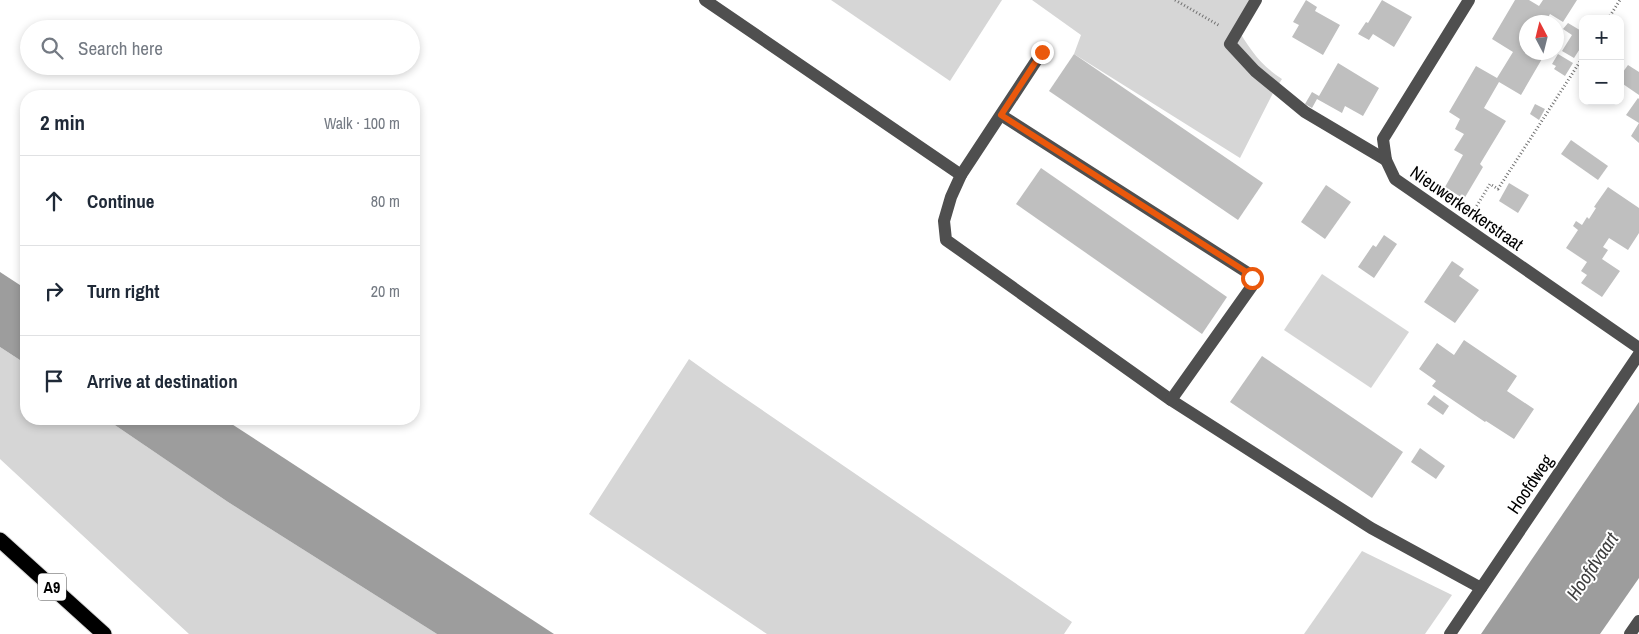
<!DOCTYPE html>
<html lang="en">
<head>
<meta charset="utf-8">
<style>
  body { margin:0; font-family:"Archivo Narrow",sans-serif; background:#f6f6f7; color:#1f2937 }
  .controls { position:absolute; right:15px; top:15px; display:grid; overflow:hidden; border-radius:10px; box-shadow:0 2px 8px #0003 }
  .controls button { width:45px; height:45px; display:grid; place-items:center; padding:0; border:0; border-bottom:1px solid #e0e1e3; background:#fff; color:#1f2937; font:25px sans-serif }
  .compass { position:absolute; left:1519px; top:15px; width:45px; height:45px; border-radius:50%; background:#fff; box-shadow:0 2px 8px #0003; rotate:353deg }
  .stop { position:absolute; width:15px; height:15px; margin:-11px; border:4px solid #ea580c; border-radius:50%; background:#fff }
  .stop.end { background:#ea580c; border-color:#fff; box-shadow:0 1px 5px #0008 }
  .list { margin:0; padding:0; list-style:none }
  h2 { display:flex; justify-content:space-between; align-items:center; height:65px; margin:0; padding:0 20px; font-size:21px }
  h2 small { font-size:16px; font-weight:400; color:#747a83 }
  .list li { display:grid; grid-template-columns:32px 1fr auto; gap:15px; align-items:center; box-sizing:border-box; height:90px; padding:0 20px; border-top:1px solid #e0e1e3 }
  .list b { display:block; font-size:19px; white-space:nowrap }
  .list em { font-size:16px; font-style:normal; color:#747a83 }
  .icon { flex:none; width:28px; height:28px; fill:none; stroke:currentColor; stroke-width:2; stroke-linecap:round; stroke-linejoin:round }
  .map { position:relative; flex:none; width:1639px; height:634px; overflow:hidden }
  .search { position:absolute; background:#fff; box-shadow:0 2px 8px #0003; left:20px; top:20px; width:400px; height:55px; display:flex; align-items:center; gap:12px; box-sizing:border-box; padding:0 18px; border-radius:28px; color:#747a83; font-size:19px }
  .panel { position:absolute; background:#fff; box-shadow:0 2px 8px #0003; left:20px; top:90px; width:400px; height:335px; border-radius:20px }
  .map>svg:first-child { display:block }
  .green { fill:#d6d6d6 }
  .water { fill:#9d9d9d }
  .building { fill:#bfbfbf }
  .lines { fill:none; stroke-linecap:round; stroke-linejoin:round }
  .highway-casing { stroke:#dbdbdb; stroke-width:17 }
  .path { stroke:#717171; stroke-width:3; stroke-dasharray:1 2.5; stroke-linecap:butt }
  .minor { stroke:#4f4f4f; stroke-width:12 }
  .highway { stroke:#000; stroke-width:15 }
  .route { stroke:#ea580c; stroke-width:6 }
  .labels { text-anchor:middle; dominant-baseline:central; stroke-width:4; stroke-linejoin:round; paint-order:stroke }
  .shield { fill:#fff; stroke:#4c4c4c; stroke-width:1 }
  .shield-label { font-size:16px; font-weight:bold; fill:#000 }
  .street-label { font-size:18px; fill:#000; stroke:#fff }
  .water-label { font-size:19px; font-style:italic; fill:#3e3e3e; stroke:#fff }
</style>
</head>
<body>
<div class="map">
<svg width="1639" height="634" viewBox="0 0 1639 634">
  <rect width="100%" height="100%" fill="#fff"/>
  <g class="green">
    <polygon points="831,0 1002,0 950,81"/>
    <path d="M1032,0H1251L1236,26C1249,48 1260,65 1282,79L1273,93L1240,158L1074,54L1081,35Z"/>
    <polygon points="1322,274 1409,332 1371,388 1284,330"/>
    <polygon points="0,347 26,364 26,419 106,419 228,502 437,634 189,634 0,459"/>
    <polygon points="689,359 724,384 1072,622 1064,634 767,634 596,519 589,514"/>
    <polygon points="1362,551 1452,595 1425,634 1304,634"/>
  </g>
  <g class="water">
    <polygon points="0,272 26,289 26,364 0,347"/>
    <polygon points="1639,402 1639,578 1600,634 1481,634"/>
    <polygon points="106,419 224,419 554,634 437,634 228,502"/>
  </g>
  <g class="building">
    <polygon points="1306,0 1317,7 1315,11 1340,25 1323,55 1292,37 1299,25 1293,22"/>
    <polygon points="1382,0 1412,17 1394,47 1373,34 1369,40 1358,34 1366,22 1368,23"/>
    <polygon points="1515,0 1529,0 1539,6 1543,0 1577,0 1563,22 1550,14 1545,22 1526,22 1526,52 1546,52 1521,95 1499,82 1484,108 1506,121 1480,164 1483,167 1464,199 1445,187 1463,155 1454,150 1464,134 1455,129 1460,119 1449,112 1476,66 1497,78 1513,52 1492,39"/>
    <polygon points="1568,23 1583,32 1583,44 1574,58 1562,51 1572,35 1563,29"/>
    <polygon points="1074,54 1263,183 1238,220 1049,91"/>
    <polygon points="1558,54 1573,63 1565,76 1554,69 1556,66 1552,64"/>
    <polygon points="1338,63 1379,88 1363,116 1345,106 1342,113 1317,99 1312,108 1305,104 1312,92 1319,96"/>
    <polygon points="1628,65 1639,72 1639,95 1620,82 1620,76"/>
    <polygon points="1638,98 1639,99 1639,143 1631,136 1639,123 1626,115"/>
    <polygon points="1535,104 1545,109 1539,120 1530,114"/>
    <polygon points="1571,140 1608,166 1598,180 1561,154"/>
    <polygon points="1041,168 1227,297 1202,334 1016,204"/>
    <polygon points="1509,183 1529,195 1518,213 1499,201"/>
    <polygon points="1326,185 1351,202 1325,239 1301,222"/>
    <polygon points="1608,187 1639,208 1639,233 1628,250 1609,238 1603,247 1608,250 1602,259 1620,271 1602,297 1581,283 1587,275 1581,271 1587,262 1566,248 1578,230 1573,226 1576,221 1582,225 1587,217 1589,219 1596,208 1594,207 1596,204"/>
    <polygon points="1384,235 1397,244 1374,278 1358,267 1373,245 1376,247"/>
    <polygon points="1452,261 1464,269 1459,276 1479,290 1455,323 1424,302"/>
    <polygon points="1464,340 1517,376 1507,391 1534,409 1514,439 1486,421 1485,422 1432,386 1436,381 1419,369 1437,343 1454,355"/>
    <polygon points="1262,356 1403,452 1372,498 1230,402"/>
    <polygon points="1434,395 1449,406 1443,415 1427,404"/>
    <polygon points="1420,448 1445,466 1436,479 1411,462"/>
  </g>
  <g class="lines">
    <g class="highway-casing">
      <polyline id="highway" points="0,540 104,634"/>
    </g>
    <g class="path">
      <polyline points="1175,0 1220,26"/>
      <polyline points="1608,19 1620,0"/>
      <polyline points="1473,212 1490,184 1498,189 1583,57"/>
    </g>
    <g class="minor">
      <polyline points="705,0 961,175 951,197 944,221 946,240 1171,400 1371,528 1481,588"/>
      <polyline points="1256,0 1230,44 1255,71 1305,112 1386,160"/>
      <polyline points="1469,0 1383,139 1386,160 1395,179 1639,348"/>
      <polyline points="1001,115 1248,273 1252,279 1252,286 1171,400"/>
      <polyline points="961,175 1042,52"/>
      <polyline points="1450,634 1639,354"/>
      <polyline points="1630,634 1639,621"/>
    </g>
    <use href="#highway" class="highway"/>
  </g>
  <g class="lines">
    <polyline class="route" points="1042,52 1001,115 1248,273 1252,278"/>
  </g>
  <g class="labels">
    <rect class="shield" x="38" y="573.5" width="28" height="27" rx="4"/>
    <g class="shield-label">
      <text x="52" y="587">A9</text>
    </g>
    <g class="street-label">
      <text transform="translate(1467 208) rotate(35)">Nieuwerkerkerstraat</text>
      <text transform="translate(1530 484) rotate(-56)">Hoofdweg</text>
    </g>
    <g class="water-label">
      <text transform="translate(1592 566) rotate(-56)">Hoofdvaart</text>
    </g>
  </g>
</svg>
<div class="controls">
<button>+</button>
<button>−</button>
</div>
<svg class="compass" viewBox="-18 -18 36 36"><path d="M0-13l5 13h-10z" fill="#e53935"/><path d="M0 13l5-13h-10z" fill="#747a83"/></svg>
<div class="stop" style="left:1252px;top:278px"></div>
<div class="stop end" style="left:1042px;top:52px"></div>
<div class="search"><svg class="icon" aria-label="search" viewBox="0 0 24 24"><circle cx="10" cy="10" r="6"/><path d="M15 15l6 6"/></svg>Search here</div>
<section class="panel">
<h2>2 min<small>Walk · 100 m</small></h2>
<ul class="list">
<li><svg class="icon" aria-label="ahead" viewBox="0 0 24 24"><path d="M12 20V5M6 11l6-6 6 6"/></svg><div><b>Continue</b></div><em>80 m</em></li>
<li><svg class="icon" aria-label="right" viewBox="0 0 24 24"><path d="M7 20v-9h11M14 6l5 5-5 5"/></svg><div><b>Turn right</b></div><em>20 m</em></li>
<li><svg class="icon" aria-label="arrive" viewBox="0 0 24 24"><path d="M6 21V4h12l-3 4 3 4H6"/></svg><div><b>Arrive at destination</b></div></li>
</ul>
</section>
</div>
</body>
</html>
